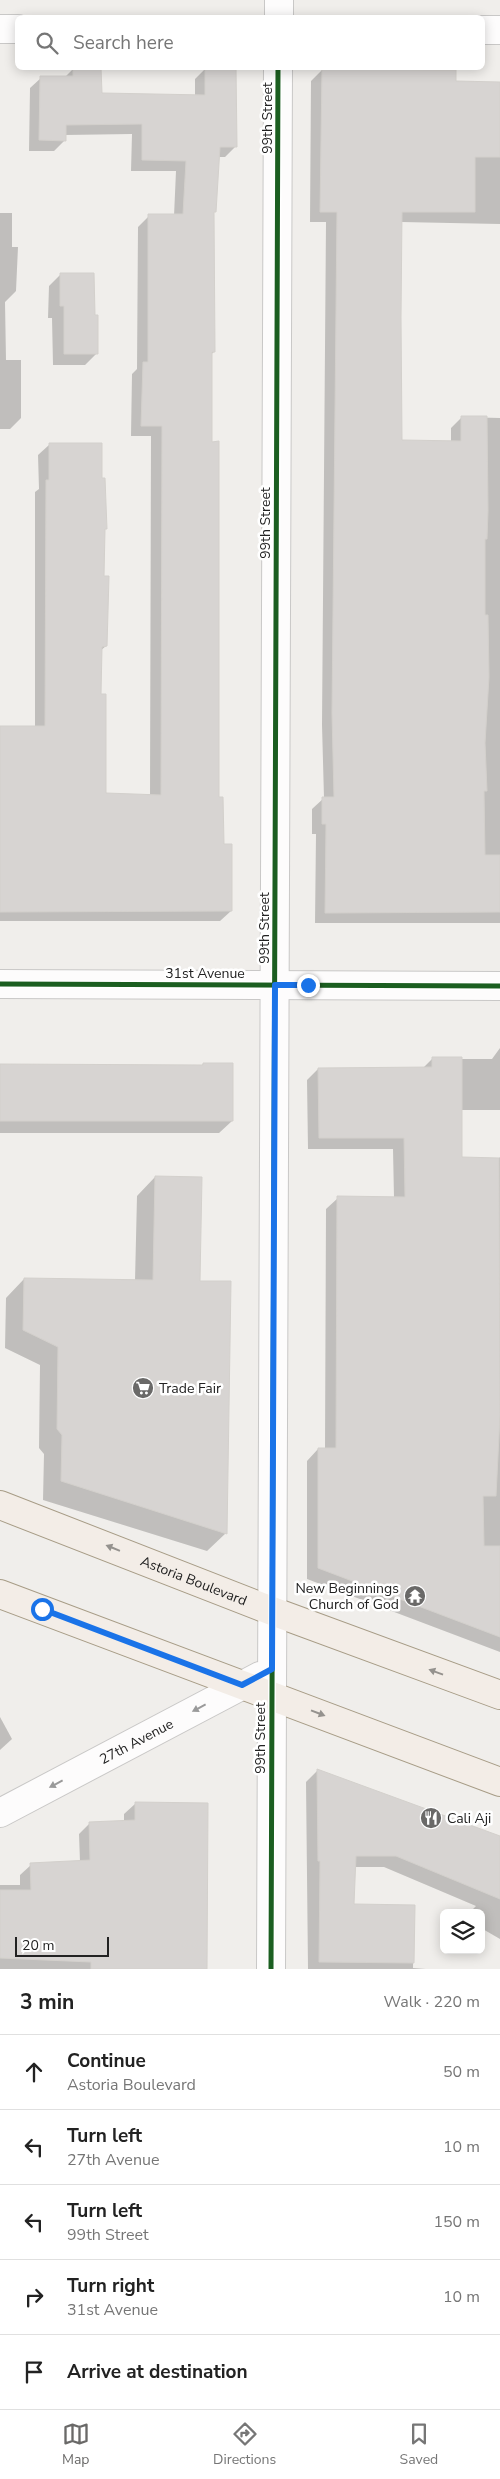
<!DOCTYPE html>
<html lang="en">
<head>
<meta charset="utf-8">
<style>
  body { margin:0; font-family:"Nunito Sans",sans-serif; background:#f2f2f2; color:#222 }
  .controls { position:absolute; right:15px; bottom:15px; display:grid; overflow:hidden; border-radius:8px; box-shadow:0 2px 12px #0003 }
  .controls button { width:45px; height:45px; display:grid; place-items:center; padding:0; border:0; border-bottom:1px solid #e0e0e0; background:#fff; color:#222; font:25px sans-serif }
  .scale { position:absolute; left:15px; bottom:12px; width:94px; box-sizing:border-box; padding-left:5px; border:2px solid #222; border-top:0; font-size:14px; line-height:18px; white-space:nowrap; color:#222; -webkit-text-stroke:4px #fff; paint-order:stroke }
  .stop { position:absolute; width:15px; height:15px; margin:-11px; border:4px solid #1a73e8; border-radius:50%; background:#fff }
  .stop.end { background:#1a73e8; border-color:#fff; box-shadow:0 1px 5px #0008 }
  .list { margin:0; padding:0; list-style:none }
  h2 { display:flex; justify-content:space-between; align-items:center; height:65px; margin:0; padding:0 20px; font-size:21px }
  h2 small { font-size:16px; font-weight:400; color:#767676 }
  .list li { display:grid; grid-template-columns:32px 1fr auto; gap:15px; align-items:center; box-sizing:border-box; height:75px; padding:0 20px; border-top:1px solid #e0e0e0 }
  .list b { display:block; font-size:19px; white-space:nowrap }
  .list p { margin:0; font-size:16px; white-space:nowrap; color:#767676 }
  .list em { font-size:16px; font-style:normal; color:#767676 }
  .icon { flex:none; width:28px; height:28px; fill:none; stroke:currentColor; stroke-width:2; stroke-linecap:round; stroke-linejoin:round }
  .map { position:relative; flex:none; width:500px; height:1969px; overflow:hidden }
  .search { position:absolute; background:#fff; box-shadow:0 2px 12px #0003; left:15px; right:15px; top:15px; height:55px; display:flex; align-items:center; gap:12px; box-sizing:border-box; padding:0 18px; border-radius:8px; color:#767676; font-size:19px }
  .sheet { height:440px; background:#fff }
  nav { display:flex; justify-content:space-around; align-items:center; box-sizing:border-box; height:70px; border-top:1px solid #e0e0e0; background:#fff; font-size:14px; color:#767676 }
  nav a { display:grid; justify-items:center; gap:2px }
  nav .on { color:#6a6968 }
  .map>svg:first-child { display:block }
  .shadow { fill:#0003 }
  .building { fill:#d7d4d2; stroke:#d3d0cc }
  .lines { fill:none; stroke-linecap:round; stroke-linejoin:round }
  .minor-casing { stroke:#c9c8c7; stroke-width:30 }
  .major-casing { stroke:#a79c86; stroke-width:30 }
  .minor { stroke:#fdfcfc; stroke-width:28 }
  .major { stroke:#f3ede7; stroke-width:28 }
  .cycleway-casing { stroke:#fff; stroke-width:8 }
  .cycleway { stroke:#1b5e20; stroke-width:5 }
  .oneway { fill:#95928e }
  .oneway2 { fill:#9a9a9a }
  .route { stroke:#1a73e8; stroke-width:6 }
  .labels { text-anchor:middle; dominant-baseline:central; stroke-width:5; stroke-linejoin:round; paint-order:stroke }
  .street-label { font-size:14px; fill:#222; stroke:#fff }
  .poi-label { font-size:14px; fill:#222; stroke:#fff; text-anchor:start }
</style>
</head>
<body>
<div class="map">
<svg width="500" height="1969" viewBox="0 0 500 1969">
  <rect width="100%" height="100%" fill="#f0eeeb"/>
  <g class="shadow">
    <polygon points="206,68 235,147 225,157 218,157 215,211 213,213 214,352 210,355 218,798 231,911 220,921 0,921 0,728 35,727 35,492 39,489 38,455 49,445 100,479 105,529 103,531 103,577 106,646 100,651 99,695 105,794 150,796 151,436 131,436 132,374 137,369 138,227 149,216 174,216 176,171 131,171 132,134 65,135 65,140 54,151 29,151 30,88 41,78 64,78 73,69 101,94 195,96 195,79"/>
    <polygon points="322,70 454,83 500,83 500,224 401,222 401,441 451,442 451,428 462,417 500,418 500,923 315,923 316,834 312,834 312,809 324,798 322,725 326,222 310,222 311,81"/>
    <polygon points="0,213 12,213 12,247 18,247 16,291 5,302 6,360 21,360 21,418 10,429 0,429"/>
    <polygon points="61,274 97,353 85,365 53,365 52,318 48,318 49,286"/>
    <polygon points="500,1048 500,1110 461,1110 461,1158 498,1159 500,1157 500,1652 307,1579 307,1461 318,1449 325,1449 326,1209 338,1198 394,1198 393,1149 308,1149 307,1080 318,1069 423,1068 432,1059 492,1059"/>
    <polygon points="203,1064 232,1121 219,1133 0,1133 0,1065 201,1066"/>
    <polygon points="155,1177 199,1283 226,1533 207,1551 43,1500 44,1454 39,1448 40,1365 5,1348 6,1298 24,1279 135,1281 137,1196"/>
    <polygon points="0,1717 12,1739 0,1750"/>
    <polygon points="317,1771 500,1839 500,1939 481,1928 481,1913 469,1913 476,1906 384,1867 354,1867 352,1906 414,1906 413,1968 426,1969 308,1969 306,1782"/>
    <polygon points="135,1804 206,1969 0,1969 0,1885 20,1885 20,1875 31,1865 80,1862 79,1834 90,1823 124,1822 124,1814"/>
  </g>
  <g class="building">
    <polygon points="73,68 101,68 102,93 205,95 205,68 236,68 237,147 220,147 216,212 214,212 215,352 212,352 212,442 219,441 219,797 223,797 224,844 232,844 232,911 0,912 0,726 45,726 46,480 49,480 49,443 102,443 102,478 105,478 107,529 105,529 104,576 109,576 107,646 102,647 101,694 106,694 106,793 161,795 162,426 141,426 143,362 148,362 148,214 183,214 186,161 142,160 142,124 66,125 66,141 39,140 40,76 73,76"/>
    <polygon points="322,69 456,70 456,81 500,82 500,157 475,157 475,212 402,212 401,318 402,440 461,441 461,416 487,416 488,511 487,539 485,539 485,615 488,615 489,677 485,743 487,791 484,791 485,855 500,855 500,912 325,913 326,824 322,824 322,797 334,797 332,713 337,212 320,212"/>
    <polygon points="60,273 94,273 95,315 98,315 98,354 64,354 64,306 60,306"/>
    <polygon points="432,1057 462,1057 462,1157 499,1158 500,1415 496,1496 483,1496 484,1546 500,1546 500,1637 318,1568 318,1448 336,1448 337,1196 405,1197 404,1138 319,1138 318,1068 432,1067"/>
    <polygon points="203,1063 233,1063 233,1121 0,1121 0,1064 203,1065"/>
    <polygon points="155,1176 202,1177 200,1281 231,1281 227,1534 61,1481 62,1435 57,1429 58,1347 23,1330 24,1278 153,1280"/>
    <polygon points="317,1769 500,1836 500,1899 396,1856 356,1856 354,1904 415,1905 414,1963 319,1962 320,1861 318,1861"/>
    <polygon points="135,1802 208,1803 207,1969 91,1969 91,1962 0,1958 0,1890 31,1890 30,1863 90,1860 89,1822 135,1820"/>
  </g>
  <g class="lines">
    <g class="minor-casing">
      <g id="minor">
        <polyline points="279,0 279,18"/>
        <polyline points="0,29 18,29"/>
        <polyline points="482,30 500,30"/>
        <polyline points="0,984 500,986"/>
        <path id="s1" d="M0,1813L260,1676"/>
        <polyline points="271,1969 278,68"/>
      </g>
    </g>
    <g class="major-casing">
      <g id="major">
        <path id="s2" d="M0,1505L272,1611L500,1695"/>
        <polyline points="0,1594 500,1782"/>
      </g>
    </g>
    <use href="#minor" class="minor"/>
    <use href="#major" class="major"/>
    <g class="cycleway-casing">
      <g id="cycleway">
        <polyline points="0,984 500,986"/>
        <polyline points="271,1969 278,68"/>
      </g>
    </g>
    <use href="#cycleway" class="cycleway"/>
  </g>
  <defs><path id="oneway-solid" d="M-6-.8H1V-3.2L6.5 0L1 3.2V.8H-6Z" transform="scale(1.25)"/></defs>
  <g class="oneway">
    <use href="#oneway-solid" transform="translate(113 1548) rotate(-158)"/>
    <use href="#oneway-solid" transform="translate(436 1672) rotate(-160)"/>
    <use href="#oneway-solid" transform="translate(318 1713) rotate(21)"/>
  </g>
  <g class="oneway2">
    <use href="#oneway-solid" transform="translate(199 1708) rotate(152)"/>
    <use href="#oneway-solid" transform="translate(56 1784) rotate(152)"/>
  </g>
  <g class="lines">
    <polyline class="route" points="42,1609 242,1685 272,1669 275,985 308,985"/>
  </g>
  <defs>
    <g id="supermarket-disc" transform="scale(1.125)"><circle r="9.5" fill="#6a6968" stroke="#fff"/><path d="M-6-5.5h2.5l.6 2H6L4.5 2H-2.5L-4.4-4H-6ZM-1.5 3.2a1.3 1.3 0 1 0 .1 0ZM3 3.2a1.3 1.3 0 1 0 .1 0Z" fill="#fff"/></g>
    <g id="temple-disc" transform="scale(1.125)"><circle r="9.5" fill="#6a6968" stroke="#fff"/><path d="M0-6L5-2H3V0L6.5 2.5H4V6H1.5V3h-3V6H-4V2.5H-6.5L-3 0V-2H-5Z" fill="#fff"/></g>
    <g id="restaurant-disc" transform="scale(1.125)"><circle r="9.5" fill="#6a6968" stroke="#fff"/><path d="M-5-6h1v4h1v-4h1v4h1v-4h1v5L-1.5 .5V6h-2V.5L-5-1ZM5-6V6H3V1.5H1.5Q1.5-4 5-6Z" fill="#fff"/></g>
  </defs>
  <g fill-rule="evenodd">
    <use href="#supermarket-disc" x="143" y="1388"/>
    <use href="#temple-disc" x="415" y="1596"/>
    <use href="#restaurant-disc" x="431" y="1818"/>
  </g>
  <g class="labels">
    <g class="street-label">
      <text transform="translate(267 118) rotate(-90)">99th Street</text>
      <text transform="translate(265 523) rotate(-90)">99th Street</text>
      <text transform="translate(264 928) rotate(-90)">99th Street</text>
      <text x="205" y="973">31st Avenue</text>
      <text stroke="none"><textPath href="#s2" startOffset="208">Astoria Boulevard</textPath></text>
      <text transform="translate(260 1738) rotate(-90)">99th Street</text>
      <text stroke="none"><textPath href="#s1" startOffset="154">27th Avenue</textPath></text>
    </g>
    <g class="poi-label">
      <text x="159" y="1388">Trade Fair</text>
      <text x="399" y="1588" text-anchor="end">New Beginnings<tspan x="399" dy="16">Church of God</tspan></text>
      <text x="447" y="1818">Cali Aji</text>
    </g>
  </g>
</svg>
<div class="controls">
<button><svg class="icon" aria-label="layers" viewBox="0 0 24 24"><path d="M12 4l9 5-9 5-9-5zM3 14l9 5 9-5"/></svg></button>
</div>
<div class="scale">20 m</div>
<div class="stop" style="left:42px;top:1609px"></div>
<div class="stop end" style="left:308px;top:985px"></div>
<div class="search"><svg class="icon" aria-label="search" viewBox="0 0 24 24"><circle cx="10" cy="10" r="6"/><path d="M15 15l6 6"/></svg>Search here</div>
</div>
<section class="sheet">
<h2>3 min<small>Walk · 220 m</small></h2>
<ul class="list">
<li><svg class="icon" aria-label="ahead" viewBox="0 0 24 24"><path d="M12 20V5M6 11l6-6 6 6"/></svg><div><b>Continue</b><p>Astoria Boulevard</p></div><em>50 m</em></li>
<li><svg class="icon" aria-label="left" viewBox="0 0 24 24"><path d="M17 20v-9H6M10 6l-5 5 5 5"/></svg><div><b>Turn left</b><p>27th Avenue</p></div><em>10 m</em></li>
<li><svg class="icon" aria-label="left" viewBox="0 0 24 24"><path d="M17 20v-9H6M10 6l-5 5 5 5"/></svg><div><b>Turn left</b><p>99th Street</p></div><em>150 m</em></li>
<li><svg class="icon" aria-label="right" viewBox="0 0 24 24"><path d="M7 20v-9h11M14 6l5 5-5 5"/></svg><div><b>Turn right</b><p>31st Avenue</p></div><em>10 m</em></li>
<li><svg class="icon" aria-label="arrive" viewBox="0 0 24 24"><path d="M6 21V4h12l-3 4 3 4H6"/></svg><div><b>Arrive at destination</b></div></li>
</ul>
</section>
<nav>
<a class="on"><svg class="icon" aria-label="map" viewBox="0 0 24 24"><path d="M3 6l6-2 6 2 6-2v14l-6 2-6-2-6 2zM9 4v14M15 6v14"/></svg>Map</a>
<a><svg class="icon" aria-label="directions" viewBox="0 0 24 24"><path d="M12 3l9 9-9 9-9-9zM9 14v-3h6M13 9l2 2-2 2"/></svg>Directions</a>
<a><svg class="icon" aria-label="saved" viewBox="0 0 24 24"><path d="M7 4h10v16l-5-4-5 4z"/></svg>Saved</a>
</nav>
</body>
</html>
